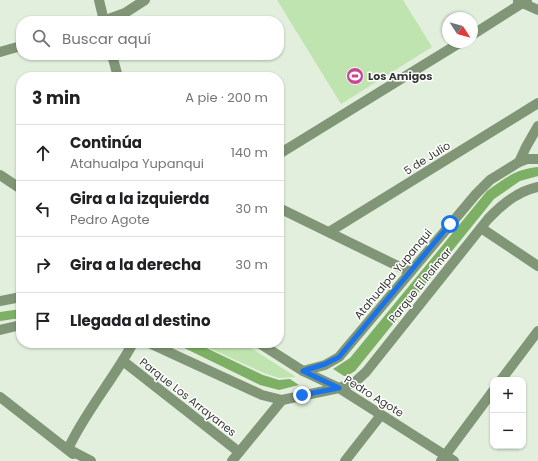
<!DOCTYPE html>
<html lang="es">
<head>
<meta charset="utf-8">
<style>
  body { margin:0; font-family:Poppins,sans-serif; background:#f2f2f2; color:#202124 }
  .controls { position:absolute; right:12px; bottom:12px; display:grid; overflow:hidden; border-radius:8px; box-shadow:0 1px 3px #0004 }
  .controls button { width:36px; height:36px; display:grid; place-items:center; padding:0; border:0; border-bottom:1px solid #e0e0e0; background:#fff; color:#202124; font:20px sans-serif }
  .compass { position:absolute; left:442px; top:12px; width:36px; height:36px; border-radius:50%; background:#fff; box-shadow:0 1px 3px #0004; rotate:126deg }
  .stop { position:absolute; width:12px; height:12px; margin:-9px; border:3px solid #1a73e8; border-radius:50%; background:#fff }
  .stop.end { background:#1a73e8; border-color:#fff; box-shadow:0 1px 4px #0008 }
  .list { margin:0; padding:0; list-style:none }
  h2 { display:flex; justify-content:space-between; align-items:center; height:52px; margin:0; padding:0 16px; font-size:17px }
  h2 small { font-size:13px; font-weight:400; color:#757577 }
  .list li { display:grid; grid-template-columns:26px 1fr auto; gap:12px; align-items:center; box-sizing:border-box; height:56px; padding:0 16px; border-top:1px solid #e0e0e0 }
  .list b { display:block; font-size:15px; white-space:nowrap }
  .list p { margin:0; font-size:13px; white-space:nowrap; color:#757577 }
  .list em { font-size:13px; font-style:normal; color:#757577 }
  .icon { flex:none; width:22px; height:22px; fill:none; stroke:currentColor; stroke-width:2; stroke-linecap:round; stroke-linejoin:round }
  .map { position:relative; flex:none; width:538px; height:461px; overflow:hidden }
  .search { position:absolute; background:#fff; box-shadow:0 1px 3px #0004; left:16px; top:16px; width:268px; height:44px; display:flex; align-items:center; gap:10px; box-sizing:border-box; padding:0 14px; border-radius:16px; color:#757577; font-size:15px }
  .panel { position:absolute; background:#fff; box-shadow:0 1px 3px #0004; left:16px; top:72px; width:268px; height:276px; border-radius:16px }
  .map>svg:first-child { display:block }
  .green { fill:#bfe4af }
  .water { fill:#7db065 }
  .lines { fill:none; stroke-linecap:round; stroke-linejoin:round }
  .minor { stroke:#809676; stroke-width:10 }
  .route { stroke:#1a73e8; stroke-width:5 }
  .labels { text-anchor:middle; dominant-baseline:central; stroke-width:3; stroke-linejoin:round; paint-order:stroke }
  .poi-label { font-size:11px; font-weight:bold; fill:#353933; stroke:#fff; text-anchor:start }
  .street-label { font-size:11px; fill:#353933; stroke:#fff }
</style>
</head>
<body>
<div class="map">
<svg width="538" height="461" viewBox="0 0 538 461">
  <rect width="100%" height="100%" fill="#e2efdd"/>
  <g class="green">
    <polygon points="277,0 403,0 432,47 341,104"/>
    <polygon points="198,343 243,343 296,377 279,378 264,373"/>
  </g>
  <g class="water">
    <path d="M538,167V176L520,181L494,199L355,371L347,376H344L333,369L350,358L487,191C505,178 516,169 538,167Z"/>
    <polygon points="21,309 21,318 0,321 0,312"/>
    <polygon points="174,343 196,343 263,375 279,380 290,379 299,385 279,390 260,385"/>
  </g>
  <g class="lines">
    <g class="minor">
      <polyline points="99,0 104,21"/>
      <polyline points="518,1 538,10"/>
      <polyline points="103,21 125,13 145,0"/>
      <polyline points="472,35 527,0"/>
      <polyline points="0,52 21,46"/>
      <polyline points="112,55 118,77"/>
      <polyline points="279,154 461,42"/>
      <polyline points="519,162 527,159 538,159"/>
      <polyline points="0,175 21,189"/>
      <polyline points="279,208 410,272"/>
      <polyline points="481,228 538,266"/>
      <polyline points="329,232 538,103"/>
      <polyline points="0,301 21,297"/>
      <polyline points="0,330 21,325"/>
      <path d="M149,343L262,395L282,400L339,388L355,382L366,372L488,219C502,204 518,191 538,187"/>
      <polyline points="259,343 303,371 339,388 454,461"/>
      <polyline points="123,361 239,452"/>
      <polyline points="303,371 325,365 339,357 476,194 490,180 519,162 526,147 538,126"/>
      <polyline points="501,380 538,331"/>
      <polyline points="0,397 73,454"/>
      <path d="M91,461L68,449C85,412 113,380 133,343"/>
      <polyline points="232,461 282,400"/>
      <polyline points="345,461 381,415"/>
      <polyline points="441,461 493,391"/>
    </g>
  </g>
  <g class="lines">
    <polyline class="route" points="302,395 339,388 303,371 325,364 339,357 450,224"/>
  </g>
  <defs>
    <g id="stadium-disc" transform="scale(0.9)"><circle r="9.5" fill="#c64895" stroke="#fff"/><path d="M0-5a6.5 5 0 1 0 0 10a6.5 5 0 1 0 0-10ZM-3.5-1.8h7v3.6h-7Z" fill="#fff"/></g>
  </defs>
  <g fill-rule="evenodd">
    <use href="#stadium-disc" x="355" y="76"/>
  </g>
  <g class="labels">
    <g class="poi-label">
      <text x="368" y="76">Los Amigos</text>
    </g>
    <g class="street-label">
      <text transform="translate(427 158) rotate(-32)">5 de Julio</text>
      <text transform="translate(393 274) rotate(-50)">Atahualpa Yupanqui</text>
      <text transform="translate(420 285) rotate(-51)">Parque El Palmar</text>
      <text transform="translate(374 396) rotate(32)">Pedro Agote</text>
      <text transform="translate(188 397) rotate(38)">Parque Los Arrayanes</text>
    </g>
  </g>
</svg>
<div class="controls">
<button>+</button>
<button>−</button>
</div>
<svg class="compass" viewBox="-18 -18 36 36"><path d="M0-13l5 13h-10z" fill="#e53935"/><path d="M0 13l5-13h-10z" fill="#757577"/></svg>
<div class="stop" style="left:450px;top:224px"></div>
<div class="stop end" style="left:302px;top:395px"></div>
<div class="search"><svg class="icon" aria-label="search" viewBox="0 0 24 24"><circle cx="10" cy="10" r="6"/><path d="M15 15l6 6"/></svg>Buscar aquí</div>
<section class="panel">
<h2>3 min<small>A pie · 200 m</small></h2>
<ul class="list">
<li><svg class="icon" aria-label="ahead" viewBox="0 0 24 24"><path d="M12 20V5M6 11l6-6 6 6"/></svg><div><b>Continúa</b><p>Atahualpa Yupanqui</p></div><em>140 m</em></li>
<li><svg class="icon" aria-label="left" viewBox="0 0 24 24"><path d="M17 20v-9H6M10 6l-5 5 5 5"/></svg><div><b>Gira a la izquierda</b><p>Pedro Agote</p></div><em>30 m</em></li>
<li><svg class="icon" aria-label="right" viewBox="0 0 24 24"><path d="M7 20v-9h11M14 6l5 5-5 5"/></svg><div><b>Gira a la derecha</b></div><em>30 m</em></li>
<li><svg class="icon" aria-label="arrive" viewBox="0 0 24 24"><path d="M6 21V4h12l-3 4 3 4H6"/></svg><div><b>Llegada al destino</b></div></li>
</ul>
</section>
</div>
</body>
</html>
